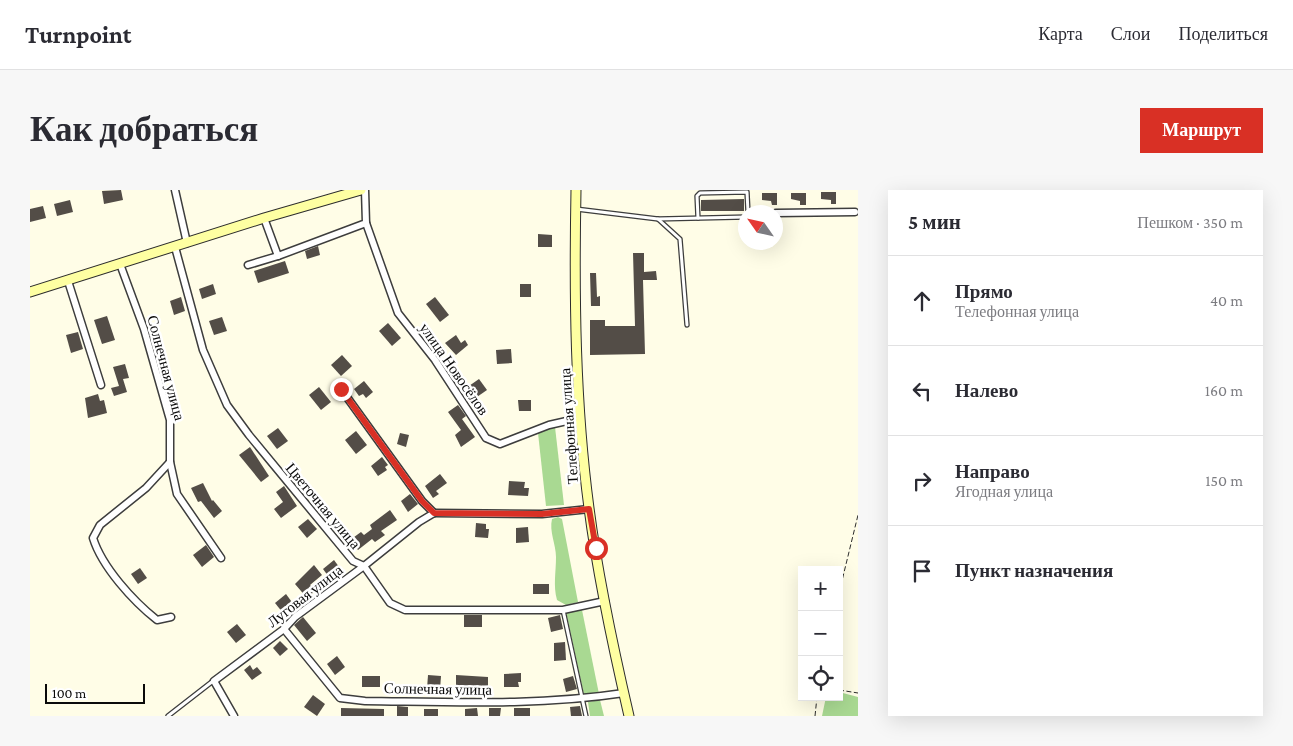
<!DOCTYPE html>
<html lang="ru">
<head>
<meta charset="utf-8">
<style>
  body { margin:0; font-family:"Crimson Pro",serif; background:#f7f7f7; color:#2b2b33 }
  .controls { position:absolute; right:15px; bottom:15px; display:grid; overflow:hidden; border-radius:0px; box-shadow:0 5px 20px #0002 }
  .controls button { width:45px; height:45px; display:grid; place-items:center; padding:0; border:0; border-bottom:1px solid #e1e1e2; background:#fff; color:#2b2b33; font:25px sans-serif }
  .compass { position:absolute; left:708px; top:15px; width:45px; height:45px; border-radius:50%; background:#fff; box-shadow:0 5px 20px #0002; rotate:304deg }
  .scale { position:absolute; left:15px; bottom:12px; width:100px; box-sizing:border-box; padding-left:5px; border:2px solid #0a0a0a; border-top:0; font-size:14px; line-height:18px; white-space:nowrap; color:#0a0a0a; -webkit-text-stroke:4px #fff; paint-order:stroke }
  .stop { position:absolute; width:15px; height:15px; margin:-11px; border:4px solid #d93025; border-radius:50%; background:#fff }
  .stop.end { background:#d93025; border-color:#fff; box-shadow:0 1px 5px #0008 }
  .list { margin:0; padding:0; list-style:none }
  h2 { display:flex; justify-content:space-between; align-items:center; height:65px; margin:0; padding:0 20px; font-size:21px }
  h2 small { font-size:16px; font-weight:400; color:#7c7c81 }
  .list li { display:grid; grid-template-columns:32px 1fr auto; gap:15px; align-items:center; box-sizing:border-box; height:90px; padding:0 20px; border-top:1px solid #e1e1e2 }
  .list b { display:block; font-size:19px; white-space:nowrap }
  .list p { margin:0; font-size:16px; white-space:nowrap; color:#7c7c81 }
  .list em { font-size:16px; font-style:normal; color:#7c7c81 }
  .icon { flex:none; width:28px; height:28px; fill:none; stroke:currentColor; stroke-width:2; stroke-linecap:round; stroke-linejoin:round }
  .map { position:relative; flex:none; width:828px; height:526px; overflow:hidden; border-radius:0px }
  header { display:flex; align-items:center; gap:30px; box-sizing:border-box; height:70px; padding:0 25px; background:#fff; border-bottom:1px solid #e1e1e2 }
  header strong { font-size:24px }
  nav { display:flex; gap:28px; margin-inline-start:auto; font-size:18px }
  .intro { display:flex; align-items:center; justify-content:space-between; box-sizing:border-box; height:120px; padding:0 30px }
  h1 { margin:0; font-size:35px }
  .button { padding:12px 22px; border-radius:0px; background:#d93025; color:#fff; font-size:18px; font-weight:700 }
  main { display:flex; gap:30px; padding:0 30px }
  aside { flex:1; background:#fff; border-radius:0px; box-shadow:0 5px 20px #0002 }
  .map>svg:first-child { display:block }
  .forest { fill:#a9d992 }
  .building { fill:#534d47 }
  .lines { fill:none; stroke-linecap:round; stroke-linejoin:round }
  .lane-casing { stroke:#3d3d3d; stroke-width:5.5 }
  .street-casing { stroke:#3d3d3d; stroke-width:9 }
  .secondary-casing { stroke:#2c2c2c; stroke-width:11 }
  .path { stroke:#2c2c2c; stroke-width:1; stroke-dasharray:5 2.5; stroke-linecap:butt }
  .lane { stroke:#fff; stroke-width:3 }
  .street { stroke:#fff; stroke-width:6 }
  .secondary { stroke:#feffa2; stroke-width:9 }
  .route { stroke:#d93025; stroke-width:6 }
  .labels { text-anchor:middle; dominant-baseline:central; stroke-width:5; stroke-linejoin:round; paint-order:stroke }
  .street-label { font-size:15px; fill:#0a0a0a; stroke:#fff }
</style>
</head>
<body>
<header>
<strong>Turnpoint</strong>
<nav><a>Карта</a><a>Слои</a><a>Поделиться</a></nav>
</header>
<div class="intro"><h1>Как добраться</h1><a class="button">Маршрут</a></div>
<main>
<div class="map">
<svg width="828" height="526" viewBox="0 0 828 526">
  <rect width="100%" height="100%" fill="#fffde7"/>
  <g class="forest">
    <polygon points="525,237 534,315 516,316 508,243"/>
    <path d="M528,327L532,329L548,412L536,415L527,410C523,395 526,383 526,367C526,354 519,342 522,329Z"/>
    <polygon points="552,420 569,504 554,505 536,422"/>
    <polygon points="809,502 828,507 828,526 792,526 796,507 809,507"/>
    <polygon points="570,510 574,526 560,526 558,512"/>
  </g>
  <g class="building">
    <polygon points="91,0 93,10 74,14 72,1"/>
    <polygon points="791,2 806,2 806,14 801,14 801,10 791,9"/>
    <polygon points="732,3 747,3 747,15 742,15 741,11 732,10"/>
    <polygon points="761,3 776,3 776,15 770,15 770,11 761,9"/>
    <polygon points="714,9 714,21 671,21 671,10"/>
    <polygon points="40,10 43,22 27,26 24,14"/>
    <polygon points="13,16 16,28 0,32 0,19"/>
    <polygon points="508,44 522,45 522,57 508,57"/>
    <polygon points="288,56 290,65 277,69 275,61"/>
    <polygon points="603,63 614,63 614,82 626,81 627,90 613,90 615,164 560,165 560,130 575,130 575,136 605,136"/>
    <polygon points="255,71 259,83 228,93 224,81"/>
    <polygon points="560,83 566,83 567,107 570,106 570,116 561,116"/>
    <polygon points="183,94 186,104 172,109 169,99"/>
    <rect x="490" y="94" width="11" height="13"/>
    <polygon points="151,107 155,121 144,125 140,111"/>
    <polygon points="405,107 419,125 410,132 396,114"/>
    <polygon points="77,126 85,150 72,154 64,130"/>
    <polygon points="192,127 197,141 184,145 179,131"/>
    <polygon points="358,133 371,148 362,156 349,141"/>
    <polygon points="48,142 53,159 41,163 36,145"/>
    <polygon points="426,145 431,153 435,150 438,155 426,165 415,153"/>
    <polygon points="481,159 482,173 467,174 466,160"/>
    <polygon points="312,165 322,176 311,186 301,175"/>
    <polygon points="95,174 99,188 93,189 97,202 84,206 81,198 89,196 83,177"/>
    <polygon points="449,189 457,200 444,209 436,198"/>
    <polygon points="334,191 343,202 336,208 333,204 329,206 324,199"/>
    <polygon points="289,197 301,212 291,220 279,205"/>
    <polygon points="68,204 70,211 74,210 77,223 58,228 55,208"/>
    <polygon points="488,210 501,210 501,221 489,221"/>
    <polygon points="428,215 436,226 432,229 445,247 431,257 425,245 431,240 418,222"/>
    <polygon points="248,238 258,251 247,259 237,246"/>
    <polygon points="326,241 337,255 326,264 315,250"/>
    <polygon points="370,243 379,245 376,257 367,254"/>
    <polygon points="220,257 239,286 231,292 209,265"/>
    <polygon points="352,267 358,275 355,277 357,280 348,286 341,276"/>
    <polygon points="410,284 417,293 406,301 409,304 403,308 395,296"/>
    <polygon points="479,291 495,292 494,298 499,298 498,306 478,305"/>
    <polygon points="173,293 182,311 183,310 192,321 184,328 171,311 168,312 161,298"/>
    <polygon points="254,296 267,316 251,328 244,319 253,312 246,302"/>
    <polygon points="380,304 388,314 378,322 371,311"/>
    <polygon points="360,320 367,330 351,341 355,345 345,352 342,349 328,360 320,350 331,342 334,345 342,339 340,335"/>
    <polygon points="278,329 287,339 277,348 268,337"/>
    <polygon points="446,333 456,334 456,339 459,339 458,348 445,347"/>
    <polygon points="498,337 499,352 486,353 486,338"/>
    <polygon points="176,355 184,367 172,377 163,365"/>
    <polygon points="304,370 312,381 301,390 293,379"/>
    <polygon points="284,375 292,385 280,395 285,401 277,408 265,394"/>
    <polygon points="110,378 117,388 108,394 101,384"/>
    <rect x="503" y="394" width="16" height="10"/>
    <polygon points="256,404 264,415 253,423 245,413"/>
    <rect x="434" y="425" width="18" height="12"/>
    <polygon points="530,425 533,439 521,442 518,428"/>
    <polygon points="273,427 286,443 277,451 264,435"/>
    <polygon points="207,434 216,445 206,453 197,442"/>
    <polygon points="250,451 258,459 250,466 243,458"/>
    <polygon points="535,452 536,470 524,471 524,453"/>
    <polygon points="307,466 315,477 305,485 297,474"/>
    <polygon points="220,475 223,480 227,477 232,483 222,490 214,480"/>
    <polygon points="491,483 491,492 488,492 489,497 474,497 474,484"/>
    <polygon points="398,485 411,486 410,500 397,499"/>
    <polygon points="426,485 458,487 458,499 426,498"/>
    <rect x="332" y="486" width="18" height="11"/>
    <polygon points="543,486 547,499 536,502 533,489"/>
    <polygon points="283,505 295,514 287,526 274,517"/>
    <polygon points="367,516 378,517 378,526 367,526"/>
    <polygon points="550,516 552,526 541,526 540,517"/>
    <polygon points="311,518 354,519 354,526 311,526"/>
    <polygon points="447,518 448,526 435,526 435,519"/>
    <polygon points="459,518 471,518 470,526 459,526"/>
    <rect x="484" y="518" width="16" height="8"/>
    <rect x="394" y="519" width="14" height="7"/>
  </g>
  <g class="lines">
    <g class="lane-casing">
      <g id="lane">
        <polyline points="546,19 628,29 716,27"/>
        <polyline points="668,28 667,6 670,3 717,2 718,22"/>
        <polyline points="628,29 650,49 657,135"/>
        <polyline points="533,420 556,526"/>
        <polyline points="138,526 183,491"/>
      </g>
    </g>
    <g class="street-casing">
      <g id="street">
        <polyline points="145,0 157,53"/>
        <polyline points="746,23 825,22"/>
        <polyline points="234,28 248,66"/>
        <polyline points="336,33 368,123 405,170 456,248 470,254 519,235 550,228"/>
        <polyline points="145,57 173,160 197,215 219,245 323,371 334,376 360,413 375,420 533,420 575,411"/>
        <polyline points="90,74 114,139 140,230 140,272 147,304 191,368"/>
        <polyline points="218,75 248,66 336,33 335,0"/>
        <polyline points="38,91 71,195"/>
        <polyline points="311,199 392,311 404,323"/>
        <path d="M140,272L116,298L70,335L63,348C72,377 103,411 127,430L141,427"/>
        <polyline points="404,323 512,324 559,319"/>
        <path d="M254,439L310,508L335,511C422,512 508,516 594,503"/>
        <polyline points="204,526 184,491 254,439 265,427 334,376 389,332 404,323"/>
      </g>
    </g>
    <g class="secondary-casing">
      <g id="secondary">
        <path d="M546,0C544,106 545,213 559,318C568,388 583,457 599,526"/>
        <polyline points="0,102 234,28 331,0"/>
      </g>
    </g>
    <g class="path">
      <polyline points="809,403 828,325"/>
      <polyline points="809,500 828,503"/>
      <polyline points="785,526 787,507"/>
    </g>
    <use href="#lane" class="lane"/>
    <use href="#street" class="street"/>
    <use href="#secondary" class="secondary"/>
  </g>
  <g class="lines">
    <polyline class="route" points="311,199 392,311 404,323 512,324 559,319 566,358"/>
  </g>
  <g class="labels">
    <g class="street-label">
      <text transform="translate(136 178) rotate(75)">Солнечная улица</text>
      <text transform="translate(424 179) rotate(55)">улица Новосёлов</text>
      <text transform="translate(539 236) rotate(-94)">Телефонная улица</text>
      <text transform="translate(293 316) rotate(50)">Цветочная улица</text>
      <text transform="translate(275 406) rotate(-38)">Луговая улица</text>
      <text transform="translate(408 499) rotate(1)">Солнечная улица</text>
    </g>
  </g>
</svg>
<div class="controls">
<button>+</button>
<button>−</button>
<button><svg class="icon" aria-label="locate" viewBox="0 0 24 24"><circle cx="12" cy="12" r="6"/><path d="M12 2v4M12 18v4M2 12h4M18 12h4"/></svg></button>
</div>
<svg class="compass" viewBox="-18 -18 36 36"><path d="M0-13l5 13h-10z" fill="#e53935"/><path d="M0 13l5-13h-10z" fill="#7c7c81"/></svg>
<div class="scale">100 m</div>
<div class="stop" style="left:566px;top:358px"></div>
<div class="stop end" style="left:311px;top:199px"></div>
</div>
<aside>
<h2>5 мин<small>Пешком · 350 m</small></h2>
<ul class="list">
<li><svg class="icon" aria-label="ahead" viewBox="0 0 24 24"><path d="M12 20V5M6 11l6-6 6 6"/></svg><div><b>Прямо</b><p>Телефонная улица</p></div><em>40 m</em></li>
<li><svg class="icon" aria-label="left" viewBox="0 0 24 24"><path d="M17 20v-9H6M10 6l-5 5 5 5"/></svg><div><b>Налево</b></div><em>160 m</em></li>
<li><svg class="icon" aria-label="right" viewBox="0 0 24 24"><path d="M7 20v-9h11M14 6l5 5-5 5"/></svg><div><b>Направо</b><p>Ягодная улица</p></div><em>150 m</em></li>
<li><svg class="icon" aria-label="arrive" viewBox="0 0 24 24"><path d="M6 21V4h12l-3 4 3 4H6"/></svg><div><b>Пункт назначения</b></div></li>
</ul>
</aside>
</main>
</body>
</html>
